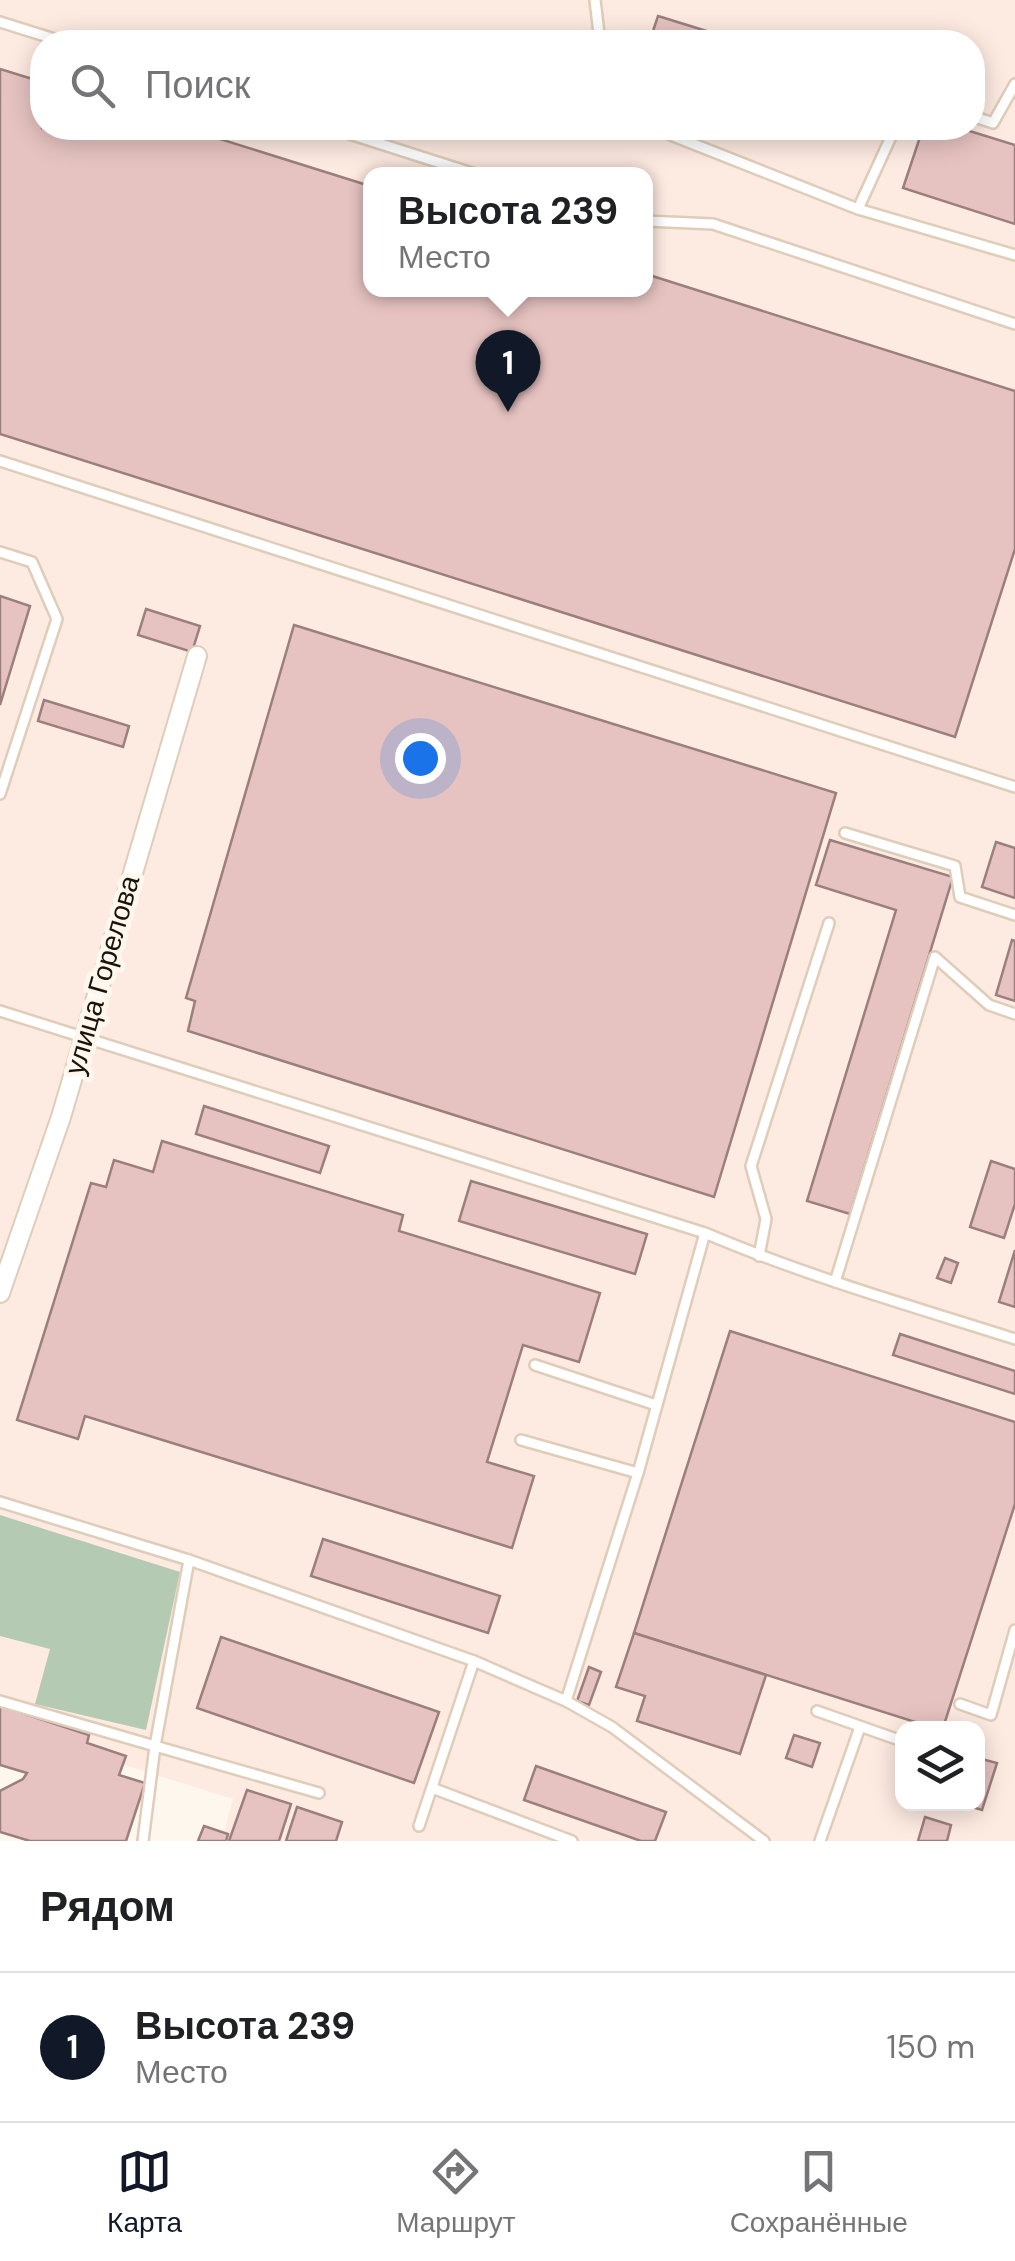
<!DOCTYPE html>
<html lang="ru">
<head>
<meta charset="utf-8">
<style>
  body { margin:0; font-family:"DM Sans",sans-serif; background:#f2f2f2; color:#202124 }
  .controls { position:absolute; right:30px; bottom:30px; display:grid; overflow:hidden; border-radius:20px; box-shadow:0 5px 25px #0003 }
  .controls button { width:90px; height:90px; display:grid; place-items:center; padding:0; border:0; border-bottom:2px solid #e0e0e0; background:#fff; color:#202124; font:50px sans-serif }
  .you { position:absolute; left:420px; top:758px; width:35px; height:35px; margin:-25px; border:8px solid #fff; border-radius:50%; background:#1a73e8; box-shadow:0 0 0 15px #1a73e833 }
  .badge { display:grid; place-items:center; width:65px; height:65px; border-radius:50%; background:#111827; color:#fff; font-size:32px; font-weight:700 }
  .pin { position:absolute; translate:-50% -82px; filter:drop-shadow(0 2px 5px #0008) }
  .pin::after { content:''; position:absolute; top:52px; width:35px; height:30px; background:inherit; clip-path:polygon(0 0,100% 0,50% 100%) }
  .popup { position:absolute; left:363px; top:167px; width:290px; height:130px; box-sizing:border-box; display:grid; place-content:center; border-radius:20px; background:#fff; filter:drop-shadow(0 2px 8px #0005); font-size:32px; white-space:nowrap; color:#757577 }
  .popup b { font-size:38px; color:#202124 }
  .popup::after { content:''; position:absolute; left:50%; top:100%; margin-left:-20px; border:20px solid transparent; border-top-color:#fff }
  .list { margin:0; padding:0; list-style:none }
  h2 { display:flex; justify-content:space-between; align-items:center; height:130px; margin:0; padding:0 40px; font-size:42px }
  h2 small { font-size:32px; font-weight:400; color:#757577 }
  .list li { display:grid; grid-template-columns:65px 1fr auto; gap:30px; align-items:center; box-sizing:border-box; height:150px; padding:0 40px; border-top:2px solid #e0e0e0 }
  .list b { display:block; font-size:38px; white-space:nowrap }
  .list p { margin:0; font-size:32px; white-space:nowrap; color:#757577 }
  .list em { font-size:32px; font-style:normal; color:#757577 }
  .icon { flex:none; width:55px; height:55px; fill:none; stroke:currentColor; stroke-width:2; stroke-linecap:round; stroke-linejoin:round }
  .map { position:relative; flex:none; width:1015px; height:1841px; overflow:hidden }
  .search { position:absolute; background:#fff; box-shadow:0 5px 25px #0003; left:30px; right:30px; top:30px; height:110px; display:flex; align-items:center; gap:25px; box-sizing:border-box; padding:0 35px; border-radius:40px; color:#757577; font-size:38px }
  .sheet { height:280px; background:#fff }
  nav { display:flex; justify-content:space-around; align-items:center; box-sizing:border-box; height:140px; border-top:2px solid #e0e0e0; background:#fff; font-size:28px; color:#757577 }
  nav a { display:grid; justify-items:center; gap:5px }
  nav .on { color:#111827 }
  .map>svg:first-child { display:block }
  .industrial { fill:#fdeae1; fill-rule:evenodd }
  .forest { fill:#b5cab2 }
  .building { fill:#e6c3c1; stroke:#9a7f7d; stroke-width:2.5 }
  .lines { fill:none; stroke-linecap:round; stroke-linejoin:round }
  .service-casing { stroke:#dfcdb9; stroke-width:14 }
  .minor-casing { stroke:#dfcdb9; stroke-width:22 }
  .service { stroke:#fff; stroke-width:9 }
  .minor { stroke:#fff; stroke-width:18 }
  .labels { text-anchor:middle; dominant-baseline:central; stroke-width:10; stroke-linejoin:round; paint-order:stroke }
  .street-label { font-size:28px; fill:#19130c; stroke:#fef7ee }
</style>
</head>
<body>
<div class="map">
<svg width="1015" height="1841" viewBox="0 0 1015 1841">
  <rect width="100%" height="100%" fill="#fef7ee"/>
  <path class="industrial" d="M0,0H1015V1841H222L233,1799L118,1763L0,1735ZM42,42H972V128H42ZM370,175H646V290H370ZM902,1728H978V1804H902Z"/>
  <polygon class="forest" points="0,1515 180,1572 146,1730 35,1704 50,1649 0,1636"/>
  <g class="building">
    <polygon points="658,16 742,42 689,42 653,31"/>
    <polygon points="0,69 42,82 42,128 185,128 370,186 370,290 646,290 646,274 1015,391 1015,549 955,737 0,434"/>
    <polygon points="923,128 960,128 1015,145 1015,224 903,188"/>
    <polygon points="0,596 30,606 0,705"/>
    <polygon points="146,609 200,626 192,652 138,635"/>
    <polygon points="294,625 836,793 714,1197 188,1031 195,1001 186,998"/>
    <polygon points="44,700 129,726 123,747 38,721"/>
    <polygon points="830,840 953,877 850,1214 807,1201 896,910 816,885"/>
    <polygon points="996,842 1015,848 1015,898 982,887"/>
    <polygon points="1012,940 1015,941 1015,1001 996,995"/>
    <polygon points="204,1106 329,1146 320,1173 196,1134"/>
    <polygon points="162,1141 403,1215 399,1231 600,1293 579,1362 523,1345 487,1462 534,1476 512,1548 85,1416 78,1439 17,1420 91,1183 106,1187 114,1160 153,1172"/>
    <polygon points="991,1161 1015,1169 1015,1204 1004,1238 970,1227"/>
    <polygon points="471,1181 647,1234 635,1274 459,1221"/>
    <polygon points="1015,1250 1015,1307 999,1302"/>
    <polygon points="945,1258 958,1263 951,1283 937,1278"/>
    <polygon points="730,1331 1015,1422 1015,1504 943,1728 934,1728 634,1633"/>
    <polygon points="900,1334 1015,1371 1015,1394 893,1355"/>
    <polygon points="323,1539 500,1596 488,1633 311,1576"/>
    <polygon points="634,1633 766,1675 740,1754 637,1721 645,1696 616,1687"/>
    <polygon points="221,1637 439,1712 414,1783 197,1708"/>
    <polygon points="589,1667 601,1672 589,1705 577,1701"/>
    <polygon points="0,1706 89,1735 87,1743 126,1756 119,1775 145,1783 126,1841 30,1841 0,1832 0,1791 23,1779 27,1773 0,1765"/>
    <polygon points="794,1735 820,1743 812,1767 786,1758"/>
    <polygon points="978,1758 997,1763 982,1810 962,1804 978,1804"/>
    <polygon points="536,1766 666,1812 655,1841 641,1841 524,1800"/>
    <polygon points="247,1790 291,1804 279,1841 229,1841"/>
    <polygon points="297,1807 342,1822 336,1841 286,1841"/>
    <polygon points="925,1817 951,1825 947,1841 918,1841"/>
    <polygon points="204,1826 228,1834 226,1841 198,1841"/>
  </g>
  <g class="lines">
    <g class="service-casing">
      <g id="service">
        <polyline points="595,0 600,42"/>
        <polyline points="0,22 64,42"/>
        <polyline points="972,116 993,123 1015,84"/>
        <polyline points="331,128 478,175"/>
        <polyline points="653,128 858,209 1015,255"/>
        <polyline points="858,209 895,128"/>
        <polyline points="646,221 713,224 1015,324"/>
        <polyline points="0,461 1015,787"/>
        <polyline points="0,552 32,562 57,619 0,794"/>
        <polyline points="845,833 955,866 960,897 1015,915"/>
        <path d="M0,1011L705,1233C806,1276 911,1306 1015,1339"/>
        <polyline points="759,1256 766,1219 751,1166 829,923"/>
        <polyline points="835,1282 935,957 989,1005 1015,1014"/>
        <polyline points="535,1365 656,1405"/>
        <polyline points="521,1440 638,1473"/>
        <polyline points="0,1502 189,1560 474,1661 566,1701 612,1727 764,1841"/>
        <polyline points="189,1560 155,1746 319,1793"/>
        <polyline points="0,1701 155,1746 143,1841"/>
        <polyline points="566,1701 638,1473 705,1233"/>
        <polyline points="960,1704 991,1715 1015,1630"/>
        <polyline points="817,1711 902,1741"/>
        <polyline points="432,1788 572,1841"/>
        <polyline points="419,1826 474,1661"/>
        <polyline points="820,1841 860,1727"/>
      </g>
    </g>
    <g class="minor-casing">
      <polyline id="minor" points="0,1293 61,1117 197,656"/>
    </g>
    <use href="#service" class="service"/>
    <use href="#minor" class="minor"/>
  </g>
  <g class="labels">
    <g class="street-label">
      <text transform="translate(102 975) rotate(-74)">улица Горелова</text>
    </g>
  </g>
</svg>
<div class="controls">
<button><svg class="icon" aria-label="layers" viewBox="0 0 24 24"><path d="M12 4l9 5-9 5-9-5zM3 14l9 5 9-5"/></svg></button>
</div>
<div class="you"></div>
<div class="pin badge" style="left:508px;top:412px">1</div>
<div class="popup"><b>Высота 239</b>Место</div>
<div class="search"><svg class="icon" aria-label="search" viewBox="0 0 24 24"><circle cx="10" cy="10" r="6"/><path d="M15 15l6 6"/></svg>Поиск</div>
</div>
<section class="sheet">
<h2>Рядом<small></small></h2>
<ul class="list">
<li><span class="badge">1</span><div><b>Высота 239</b><p>Место</p></div><em>150 m</em></li>
</ul>
</section>
<nav>
<a class="on"><svg class="icon" aria-label="map" viewBox="0 0 24 24"><path d="M3 6l6-2 6 2 6-2v14l-6 2-6-2-6 2zM9 4v14M15 6v14"/></svg>Карта</a>
<a><svg class="icon" aria-label="directions" viewBox="0 0 24 24"><path d="M12 3l9 9-9 9-9-9zM9 14v-3h6M13 9l2 2-2 2"/></svg>Маршрут</a>
<a><svg class="icon" aria-label="saved" viewBox="0 0 24 24"><path d="M7 4h10v16l-5-4-5 4z"/></svg>Сохранённые</a>
</nav>
</body>
</html>
